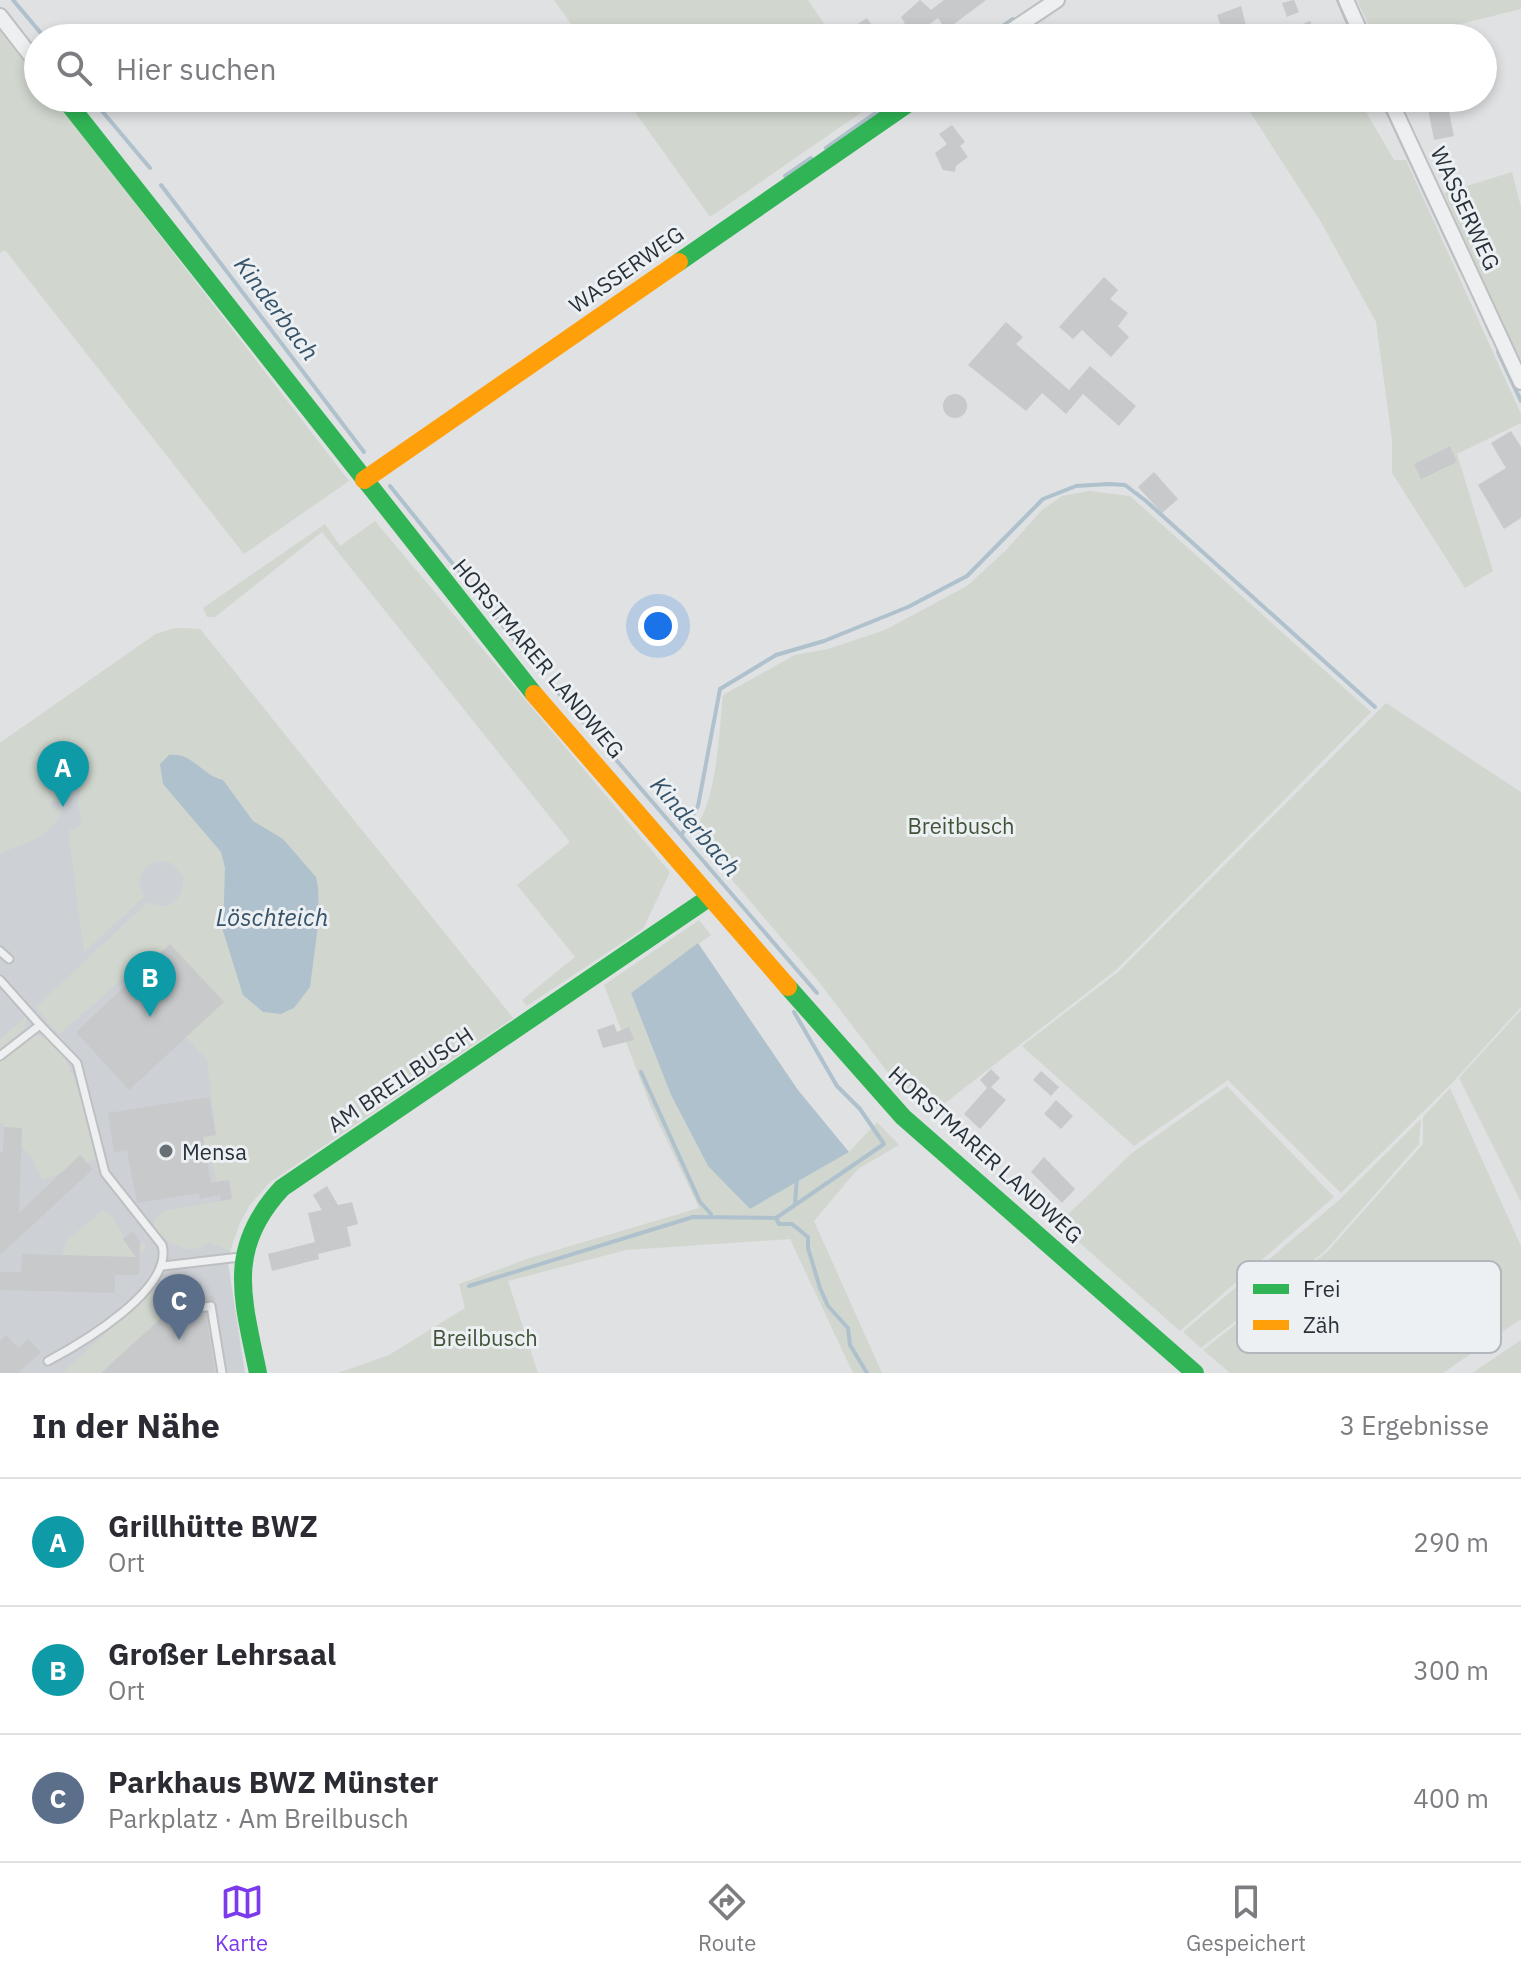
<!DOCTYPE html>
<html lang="de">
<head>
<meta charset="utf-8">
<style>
  body { margin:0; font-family:"IBM Plex Sans",sans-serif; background:#f7f7f7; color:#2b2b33 }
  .you { position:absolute; left:658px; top:626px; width:28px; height:28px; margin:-20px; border:6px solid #fff; border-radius:50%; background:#1a73e8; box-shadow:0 0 0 12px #1a73e833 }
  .badge { display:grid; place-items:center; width:52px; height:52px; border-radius:50%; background:#7c3aed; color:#fff; font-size:26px; font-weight:700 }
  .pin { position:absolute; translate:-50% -66px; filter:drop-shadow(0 2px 4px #0008) }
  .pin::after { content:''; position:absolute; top:42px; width:28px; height:24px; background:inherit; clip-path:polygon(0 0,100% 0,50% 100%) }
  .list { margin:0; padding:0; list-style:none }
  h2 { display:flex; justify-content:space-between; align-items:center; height:104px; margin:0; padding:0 32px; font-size:34px }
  h2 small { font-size:26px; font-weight:400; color:#7c7c81 }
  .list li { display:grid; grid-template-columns:52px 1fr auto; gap:24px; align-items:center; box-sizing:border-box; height:128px; padding:0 32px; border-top:2px solid #e1e1e2 }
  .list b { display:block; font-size:30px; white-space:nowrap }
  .list p { margin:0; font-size:26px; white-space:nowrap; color:#7c7c81 }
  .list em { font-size:26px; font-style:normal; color:#7c7c81 }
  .icon { flex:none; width:44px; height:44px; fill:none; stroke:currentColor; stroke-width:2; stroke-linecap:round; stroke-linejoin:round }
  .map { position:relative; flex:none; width:1521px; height:1373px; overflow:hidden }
  .search { position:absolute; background:#fff; box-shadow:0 4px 12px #0003; left:24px; right:24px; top:24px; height:88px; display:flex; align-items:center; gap:20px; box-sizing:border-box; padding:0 28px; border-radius:44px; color:#7c7c81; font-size:30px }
  .sheet { height:488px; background:#fff }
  nav { display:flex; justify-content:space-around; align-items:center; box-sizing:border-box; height:112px; border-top:2px solid #e1e1e2; background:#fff; font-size:22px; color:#7c7c81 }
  nav a { display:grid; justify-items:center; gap:4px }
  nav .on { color:#7c3aed }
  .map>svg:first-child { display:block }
  .built { fill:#cdd1d6 }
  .green { fill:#d1d7cf }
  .water { fill:#afc1cc }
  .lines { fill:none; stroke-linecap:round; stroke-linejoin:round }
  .stream { stroke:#afc1cc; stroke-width:4 }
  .building { fill:#c7c9cb }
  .lane-casing { stroke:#bdbfc1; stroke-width:11 }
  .street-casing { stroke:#bdbfc1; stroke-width:18 }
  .lane { stroke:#eeeff0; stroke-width:7 }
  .street { stroke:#eeeff0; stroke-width:14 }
  .fast { stroke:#30b455; stroke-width:18 }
  .slow { stroke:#ff9f0a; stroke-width:18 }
  .poi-dot { fill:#686f75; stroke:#ecf0f3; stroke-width:3 }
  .labels { text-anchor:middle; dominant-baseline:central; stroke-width:6; stroke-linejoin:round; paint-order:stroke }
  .street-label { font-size:22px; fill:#28313a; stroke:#ecf0f3 }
  .park-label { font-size:22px; fill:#405437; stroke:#ecf0f3 }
  .poi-label { font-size:22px; fill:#28313a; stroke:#ecf0f3; text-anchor:start }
  .water-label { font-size:24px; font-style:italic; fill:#375369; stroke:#ecf0f3 }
  .key { fill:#ecf0f3; stroke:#b1b7bc; stroke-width:2 }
  .key-label { font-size:22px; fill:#28313a }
</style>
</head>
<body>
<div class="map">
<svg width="1521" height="1373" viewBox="0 0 1521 1373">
  <rect width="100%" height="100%" fill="#dfe1e3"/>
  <polygon class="built" points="175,628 200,629 513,1018 270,1182 253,1199 234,1233 228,1263 245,1373 0,1373 0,743 156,634"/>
  <g class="green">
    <polygon points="554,0 808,0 834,38 581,38"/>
    <polygon points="1357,0 1521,0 1521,9 1404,38 1375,38"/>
    <polygon points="0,31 38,80 38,98 54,98 349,481 244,554 5,250 0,253"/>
    <polygon points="625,98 876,98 878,101 710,217"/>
    <polygon points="1241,98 1358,98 1394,160 1406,160 1521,414 1521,423 1457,454 1493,571 1465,588 1392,473 1392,440 1376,322 1321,222"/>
    <polygon points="1512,172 1521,207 1521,366 1444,193"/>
    <path d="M1089,491L1130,496L1371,712L1116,970L931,1114L902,1091L819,982L691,832C717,809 719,731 723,695L795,655L828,649L885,630L967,586L1006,550L1042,510L1062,496Z"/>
    <polygon points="375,521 670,872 643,929 527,1006 522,1000 575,957 517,885 570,842 322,532 215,617 207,617 203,608 325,524 340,546"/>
    <path d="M175,628L200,629L513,1018L270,1182L244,1212L230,1251L209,1242C189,1259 169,1242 154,1230V1220L163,1211L232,1199L229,1180L216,1182L211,1157H206L203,1137L216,1135L207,1060L186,1037L156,958L151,954L59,1034L36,1007L148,902C170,914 185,898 183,876L172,863C156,858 144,864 139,881L144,897L84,952L69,836L70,830L82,825L78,803L80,790L70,788L62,795L61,802L52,801L51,808L62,809C54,838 23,842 0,854V743L156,634Z"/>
    <polygon points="1386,703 1521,792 1521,1007 1454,1081 1341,1193 1228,1080 1134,1146 1022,1046 1118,972"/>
    <polygon points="699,920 711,935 631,993 671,1095 708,1166 750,1209 849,1152 877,1122 899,1145 858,1169 814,1221 882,1373 853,1373 790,1239 626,1250 508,1281 538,1373 338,1373 389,1355 465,1308 459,1284 533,1257 699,1208 651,1107 604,985"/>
    <polygon points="1521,1010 1521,1202 1459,1078"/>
    <polygon points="26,1016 25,1028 0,1049 0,1040"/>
    <path d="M35,1036C75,1038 87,1128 96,1159L42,1180L32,1158L0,1121V1062Z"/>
    <polygon points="1227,1086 1334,1197 1180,1331 1058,1224 1132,1153"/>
    <polygon points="1450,1088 1521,1246 1521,1319 1443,1373 1230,1373 1203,1350 1327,1252 1423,1144 1423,1117"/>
    <polygon points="1421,1119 1419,1144 1325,1251 1201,1348 1183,1332 1339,1200"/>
    <polygon points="103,1210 113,1217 131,1251 145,1241 145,1249 137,1259 134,1273 127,1275 116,1267 59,1266 67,1240"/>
    <polygon points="175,1275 189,1293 101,1373 62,1373 164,1280"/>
    <polygon points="1521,1340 1521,1373 1472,1373"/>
  </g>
  <g class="water">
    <path d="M169,755C193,752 201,775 223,780L253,821L283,839L316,877L318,887L319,918L310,987L294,1008L281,1014L263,1012L243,995L223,931L225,868L221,852L163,784L160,764Z"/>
    <polygon points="698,943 798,1090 849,1152 750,1209 708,1166 671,1095 631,993"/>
  </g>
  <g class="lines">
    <g class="stream">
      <polyline points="13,0 45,38"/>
      <polyline points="1338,0 1354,38"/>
      <polyline points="997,30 1013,19"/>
      <polyline points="984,38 986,36"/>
      <polyline points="91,98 150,168"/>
      <polyline points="1381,98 1461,270"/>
      <polyline points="826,148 897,98"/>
      <polyline points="785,176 811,158"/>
      <polyline points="161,185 364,452"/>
      <polyline points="1472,292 1492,337"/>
      <polyline points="1498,352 1521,401"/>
      <polyline points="390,486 541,673"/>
      <polyline points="549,682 817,993"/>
      <polyline points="682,834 698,806 720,689 776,655 824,641 908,607 967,576 1043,499 1076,486 1109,484 1125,485 1146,501 1375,707"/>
      <polyline points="794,1012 837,1086 860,1109 884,1144 776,1218 779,1224 792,1224 808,1237 808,1248 820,1288 828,1306 848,1328 850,1345 867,1373"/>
      <polyline points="641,1072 700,1202 711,1214"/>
      <polyline points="795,1204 797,1177"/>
      <polyline points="469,1286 693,1217 776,1218"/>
    </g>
  </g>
  <g class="building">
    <polygon points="920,0 931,10 944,0 986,0 946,30 938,18 910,38 904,38 897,28 905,23 901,17"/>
    <polygon points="1294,0 1299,12 1287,17 1282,3"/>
    <polygon points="1241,6 1249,38 1225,38 1217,15"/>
    <polygon points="867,18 881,38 856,38 850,29"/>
    <polygon points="1310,21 1317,38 1300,38 1296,27"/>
    <polygon points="1426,98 1446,98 1454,136 1434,140"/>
    <polygon points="952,125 965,142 960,146 968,157 956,166 955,172 943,170 935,153 947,144 939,134"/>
    <polygon points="1104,277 1118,290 1110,299 1128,313 1118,326 1129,337 1111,357 1082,330 1073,339 1059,327"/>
    <polygon points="1006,322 1023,337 1016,344 1069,390 1090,366 1136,406 1119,426 1083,394 1066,414 1042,393 1026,411 968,365"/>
    <circle cx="955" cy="406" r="12"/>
    <polygon points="1511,431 1521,447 1521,518 1504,529 1478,485 1506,468 1491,443"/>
    <polygon points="1450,446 1457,462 1421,479 1414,464"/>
    <polygon points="1154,472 1178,499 1162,513 1138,487"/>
    <polygon points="170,944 224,1002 129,1090 76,1032"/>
    <polygon points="614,1024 617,1032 629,1027 634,1040 603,1048 597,1030"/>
    <polygon points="991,1069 1000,1078 991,1087 1006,1100 980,1129 964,1114 987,1088 980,1080"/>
    <polygon points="1041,1071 1059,1087 1051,1096 1033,1080"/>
    <polygon points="209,1097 216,1135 203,1137 211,1183 229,1180 232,1199 221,1201 220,1195 200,1199 199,1193 137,1203 127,1150 114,1152 108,1113"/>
    <polygon points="1056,1100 1073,1116 1061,1129 1044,1114"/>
    <polygon points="4,1127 22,1128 19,1213 80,1155 93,1169 0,1255 0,1152 3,1152"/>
    <polygon points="1044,1157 1075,1189 1062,1203 1031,1172"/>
    <polygon points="327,1186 338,1205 352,1202 358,1224 347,1227 351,1246 318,1254 319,1259 272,1271 268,1254 315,1242 308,1213 322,1210 313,1195"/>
    <polygon points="133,1232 140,1241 139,1275 115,1275 115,1293 0,1290 0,1272 21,1272 22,1254 136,1257 123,1239"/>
    <polygon points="201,1282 204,1297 214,1296 215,1301 198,1302 194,1308 197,1314 206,1314 215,1373 101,1373"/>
    <polygon points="6,1335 18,1348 28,1339 41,1352 18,1373 0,1373 0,1341"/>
  </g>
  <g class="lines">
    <g class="lane-casing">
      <g id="lane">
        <polyline points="0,951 9,959"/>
        <polyline points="0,980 40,1025"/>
        <path d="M0,1056L40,1025L77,1063L105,1173L162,1245C174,1289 82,1343 48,1361"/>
        <polyline points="163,1266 240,1257"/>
        <polyline points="200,1308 211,1306 222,1373"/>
      </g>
    </g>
    <g class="street-casing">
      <g id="street">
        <polyline points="1346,0 1363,38"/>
        <polyline points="0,16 38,65"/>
        <polyline points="1000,38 1057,0"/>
        <polyline points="1389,98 1521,382"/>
      </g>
    </g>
    <use href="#lane" class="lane"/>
    <use href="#street" class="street"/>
    <g class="fast">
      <polyline points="64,98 534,694"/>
      <polyline points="679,262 916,98"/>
      <polyline points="788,987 903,1117 1195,1373"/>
      <path d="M258,1373C243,1299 225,1249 282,1188L710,897"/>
    </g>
    <g class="slow">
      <polyline points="364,480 679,262"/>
      <polyline points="534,694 788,987"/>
    </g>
  </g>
  <circle class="poi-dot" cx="166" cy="1151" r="8"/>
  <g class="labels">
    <g class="street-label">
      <text transform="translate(1466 208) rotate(65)">WASSERWEG</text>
      <text transform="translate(626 269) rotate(-35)">WASSERWEG</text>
      <text transform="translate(539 658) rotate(50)">HORSTMARER LANDWEG</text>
      <text transform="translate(400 1079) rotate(-34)">AM BREILBUSCH</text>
      <text transform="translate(986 1154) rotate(42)">HORSTMARER LANDWEG</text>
    </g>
    <g class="park-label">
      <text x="961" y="825">Breitbusch</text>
      <text x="485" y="1337">Breilbusch</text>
    </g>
    <g class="poi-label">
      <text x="182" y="1151">Mensa</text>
    </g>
    <g class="water-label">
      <text transform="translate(277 308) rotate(53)">Kinderbach</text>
      <text transform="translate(696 826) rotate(49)">Kinderbach</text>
      <text x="272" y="917">Löschteich</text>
    </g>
  </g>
  <rect x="1237" y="1261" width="264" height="92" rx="12" class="key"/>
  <rect x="1253" y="1284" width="36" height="10" fill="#30b455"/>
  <rect x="1253" y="1320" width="36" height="10" fill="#ff9f0a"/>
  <g class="key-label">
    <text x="1303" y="1297">Frei</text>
    <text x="1303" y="1333">Zäh</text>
  </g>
</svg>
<div class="you"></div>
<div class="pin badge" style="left:63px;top:807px;background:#0f9aa8">A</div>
<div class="pin badge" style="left:150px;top:1017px;background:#0f9aa8">B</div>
<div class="pin badge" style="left:179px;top:1340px;background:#5c6f8a">C</div>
<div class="search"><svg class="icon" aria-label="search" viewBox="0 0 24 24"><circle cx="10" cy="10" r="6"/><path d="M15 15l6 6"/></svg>Hier suchen</div>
</div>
<section class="sheet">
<h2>In der Nähe<small>3 Ergebnisse</small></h2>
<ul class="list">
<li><span class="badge" style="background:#0f9aa8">A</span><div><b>Grillhütte BWZ</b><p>Ort</p></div><em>290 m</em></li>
<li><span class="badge" style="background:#0f9aa8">B</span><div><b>Großer Lehrsaal</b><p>Ort</p></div><em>300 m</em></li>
<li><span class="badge" style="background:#5c6f8a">C</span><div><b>Parkhaus BWZ Münster</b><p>Parkplatz · Am Breilbusch</p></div><em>400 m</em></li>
</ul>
</section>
<nav>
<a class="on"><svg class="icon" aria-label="map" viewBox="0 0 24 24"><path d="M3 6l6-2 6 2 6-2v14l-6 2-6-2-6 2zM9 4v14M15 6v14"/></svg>Karte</a>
<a><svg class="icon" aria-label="directions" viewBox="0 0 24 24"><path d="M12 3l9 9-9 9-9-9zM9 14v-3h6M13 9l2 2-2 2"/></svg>Route</a>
<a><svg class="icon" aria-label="saved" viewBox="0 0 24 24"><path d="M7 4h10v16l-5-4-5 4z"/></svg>Gespeichert</a>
</nav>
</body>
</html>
